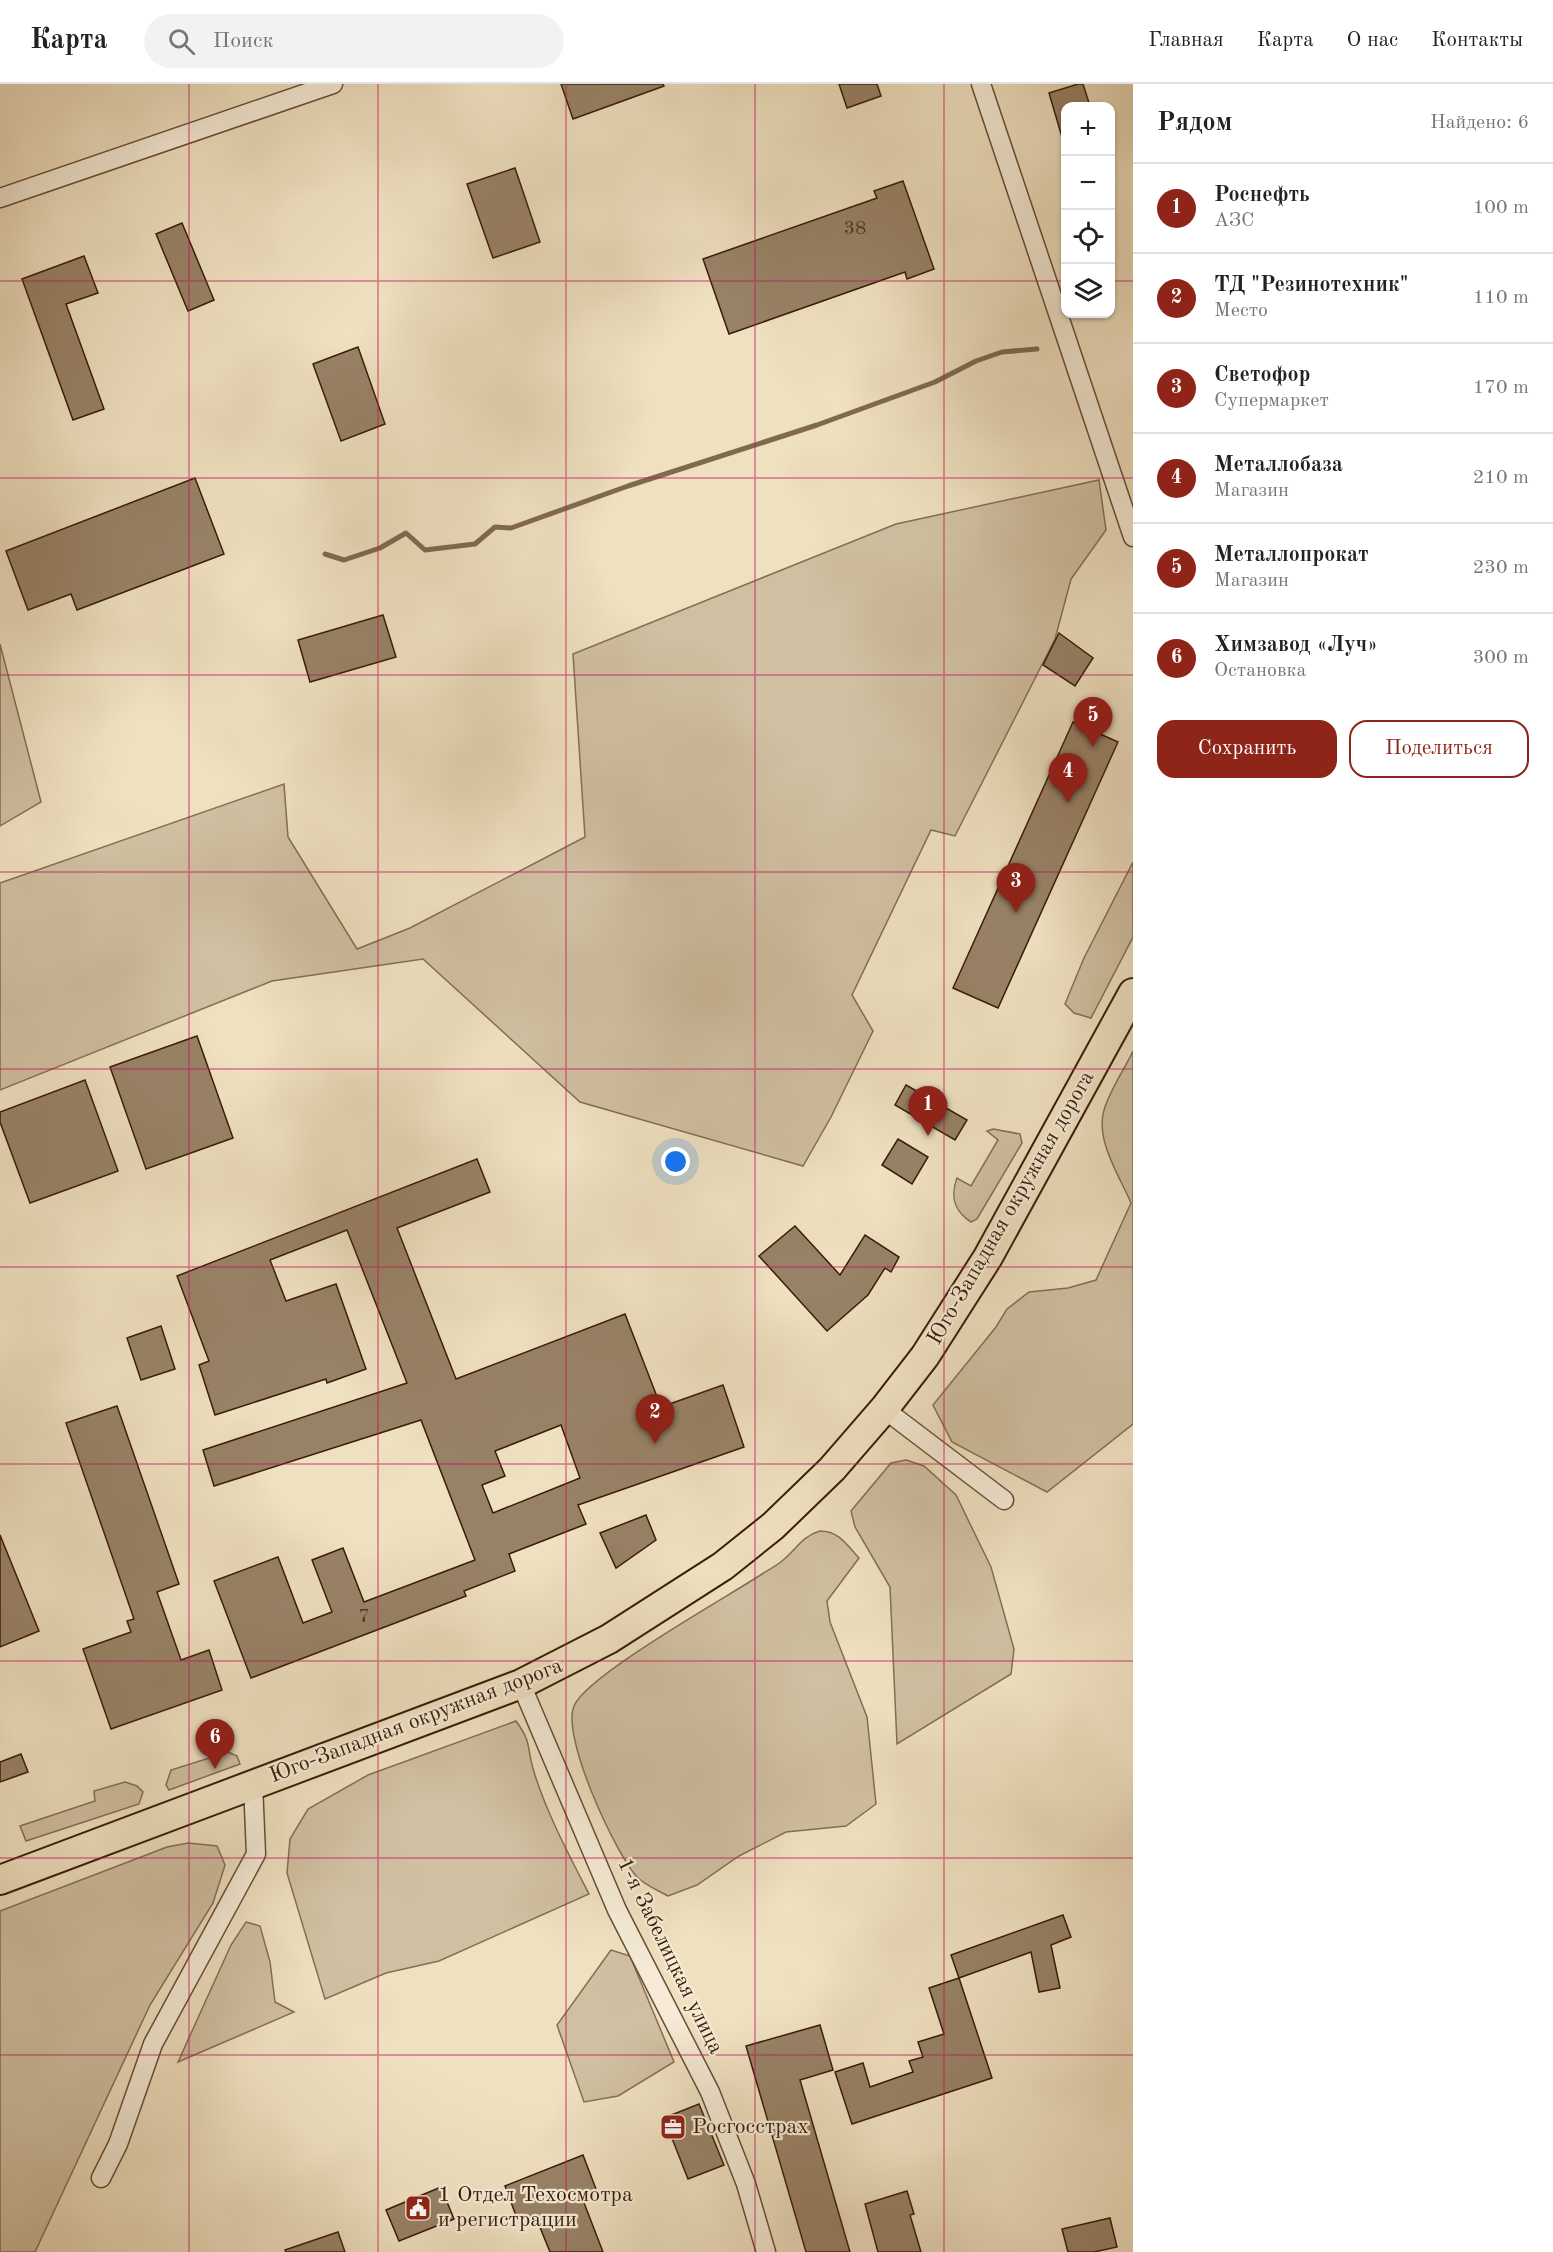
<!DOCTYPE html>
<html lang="ru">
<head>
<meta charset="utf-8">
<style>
  body { margin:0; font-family:"Old Standard TT",serif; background:#f2f2f2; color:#222 }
  .controls { position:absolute; right:18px; top:18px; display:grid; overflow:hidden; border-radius:12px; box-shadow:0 2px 4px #0004 }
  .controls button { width:54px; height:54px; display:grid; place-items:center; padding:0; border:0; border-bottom:2px solid #e0e0e0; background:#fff; color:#222; font:30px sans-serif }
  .you { position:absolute; left:676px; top:1078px; width:21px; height:21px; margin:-15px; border:4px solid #fff; border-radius:50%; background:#1a73e8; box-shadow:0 0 0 9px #1a73e833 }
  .badge { display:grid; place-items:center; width:39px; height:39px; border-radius:50%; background:#8f2418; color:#fff; font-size:20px; font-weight:700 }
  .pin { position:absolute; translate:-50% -50px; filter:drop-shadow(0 2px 3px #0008) }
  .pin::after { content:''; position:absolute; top:32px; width:21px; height:18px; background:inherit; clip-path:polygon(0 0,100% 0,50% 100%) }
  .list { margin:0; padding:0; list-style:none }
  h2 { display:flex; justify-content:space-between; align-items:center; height:78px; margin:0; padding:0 24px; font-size:26px }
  h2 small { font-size:20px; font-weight:400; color:#767676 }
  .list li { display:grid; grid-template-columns:39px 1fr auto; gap:18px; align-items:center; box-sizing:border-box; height:90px; padding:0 24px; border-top:2px solid #e0e0e0 }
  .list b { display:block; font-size:22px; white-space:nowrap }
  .list p { margin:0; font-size:20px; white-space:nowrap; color:#767676 }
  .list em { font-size:20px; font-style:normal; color:#767676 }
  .actions { display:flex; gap:12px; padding:18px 24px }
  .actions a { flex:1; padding:14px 0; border:2px solid #8f2418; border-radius:18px; text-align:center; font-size:21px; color:#8f2418 }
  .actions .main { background:#8f2418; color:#fff }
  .icon { flex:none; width:33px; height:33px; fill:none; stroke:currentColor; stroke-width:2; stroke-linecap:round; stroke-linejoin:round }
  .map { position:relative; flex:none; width:1133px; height:2168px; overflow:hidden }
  header { display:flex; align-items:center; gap:36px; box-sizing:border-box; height:84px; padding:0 30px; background:#fff; border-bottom:2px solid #e0e0e0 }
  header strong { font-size:28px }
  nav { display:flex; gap:33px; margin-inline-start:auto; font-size:21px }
  .search { width:420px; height:54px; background:#f2f2f2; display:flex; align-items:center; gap:15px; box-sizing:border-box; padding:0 21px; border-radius:33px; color:#767676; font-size:22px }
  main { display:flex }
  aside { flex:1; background:#fff }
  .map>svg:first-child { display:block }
  .green { fill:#d0bfa1; stroke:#846e54; stroke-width:1.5 }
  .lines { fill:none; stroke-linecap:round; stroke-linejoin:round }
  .stream { stroke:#816950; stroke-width:5 }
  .building { fill:#988267; stroke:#391c07; stroke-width:1.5; fill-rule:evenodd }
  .minor-casing { stroke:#664d35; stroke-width:21 }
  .trunk-casing { stroke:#391c07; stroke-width:32 }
  .minor { stroke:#f5ebd6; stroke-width:18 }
  .trunk { stroke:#efe0c0; stroke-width:28 }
  .grid { fill:none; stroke:#c2185b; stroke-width:1.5; stroke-opacity:0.55 }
  .labels { text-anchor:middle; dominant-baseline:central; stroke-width:4.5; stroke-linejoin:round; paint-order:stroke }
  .number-label { font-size:20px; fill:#51361f }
  .street-label { font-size:22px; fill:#391c07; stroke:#f5ebd6 }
  .poi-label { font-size:22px; fill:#391c07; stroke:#f5ebd6; text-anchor:start }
</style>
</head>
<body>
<header>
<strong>Карта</strong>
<div class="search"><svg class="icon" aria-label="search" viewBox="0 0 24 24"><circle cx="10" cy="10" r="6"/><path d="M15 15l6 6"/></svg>Поиск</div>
<nav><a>Главная</a><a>Карта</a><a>О нас</a><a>Контакты</a></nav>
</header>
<main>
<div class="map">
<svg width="1133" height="2168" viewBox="0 0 1133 2168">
  <rect width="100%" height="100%" fill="#efe0c0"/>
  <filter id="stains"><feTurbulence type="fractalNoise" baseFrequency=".00333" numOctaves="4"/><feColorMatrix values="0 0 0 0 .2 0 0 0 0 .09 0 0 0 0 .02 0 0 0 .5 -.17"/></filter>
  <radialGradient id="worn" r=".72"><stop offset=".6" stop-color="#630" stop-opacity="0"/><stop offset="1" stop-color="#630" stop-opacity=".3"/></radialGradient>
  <g class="green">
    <polygon points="1099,396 1106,446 1071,495 1055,555 955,752 931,746 852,911 873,947 831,1033 803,1082 580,1018 423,875 272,897 0,1006 0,799 284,700 288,753 357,865 410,844 585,753 573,570 896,440"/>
    <polygon points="0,560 41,718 0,742"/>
    <polygon points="1133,778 1133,853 1091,934 1074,929 1065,920 1084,874"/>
    <path d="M1133,967V1340L1047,1408L952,1358L933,1321L996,1243L1007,1225L1029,1208L1068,1204L1096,1196L1131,1119C1120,1093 1095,1056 1104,1026C1110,1006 1124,986 1133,967Z"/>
    <path d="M993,1045L1020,1050L1022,1059L977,1135L971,1138C954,1127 950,1113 957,1094L971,1102L998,1056L987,1047Z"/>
    <polygon points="906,1376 924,1382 956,1411 991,1483 1014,1565 1011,1590 897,1660 890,1503 855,1443 851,1427 891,1379"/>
    <path d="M820,1447C839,1447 847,1461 859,1474L827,1517L830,1538L867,1633L876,1720L846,1742L786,1748L739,1772L697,1801L668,1812C659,1807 645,1801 637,1793C615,1769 561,1652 574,1622C586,1592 725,1514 759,1492C766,1487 775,1483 782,1477C796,1466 802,1452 820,1447Z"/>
    <path d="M516,1637C533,1660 526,1664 534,1688C547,1730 569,1771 589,1810L439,1877L386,1889L325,1915L287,1789L290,1755L308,1725L368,1691Z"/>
    <polygon points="228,1668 237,1672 240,1680 169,1706 166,1701 171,1686"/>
    <polygon points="125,1698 137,1702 143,1708 139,1720 26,1757 20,1742 95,1717 94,1707"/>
    <polygon points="188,1759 217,1762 225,1781 213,1819 150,1921 35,2168 0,2168 0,1827 167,1763"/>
    <polygon points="246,1838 260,1842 270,1878 275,1918 294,1928 178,1978 231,1861"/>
    <polygon points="611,1866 630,1872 674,1978 618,2012 584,2018 557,1941"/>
  </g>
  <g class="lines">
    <polyline class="stream" points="325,470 344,476 380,464 406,449 425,466 475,460 495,443 511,444 628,402 817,341 935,298 976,277 1002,268 1037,265"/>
  </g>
  <g class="building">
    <polygon points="561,0 663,0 664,2 573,35"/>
    <polygon points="839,0 877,0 881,12 847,24"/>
    <polygon points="1078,0 1083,0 1090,22 1065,22 1065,52 1062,53 1049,9"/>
    <polygon points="515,84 540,158 493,174 467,100"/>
    <polygon points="903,97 934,185 907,195 905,188 729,250 703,175 877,114 874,107"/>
    <polygon points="182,139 214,216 188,227 156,150"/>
    <polygon points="84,172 98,209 66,220 104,325 73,336 22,195"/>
    <polygon points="358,263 385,340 341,357 313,280"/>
    <polygon points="195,394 224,470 77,526 71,510 28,526 6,467"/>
    <polygon points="383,531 396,573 310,598 298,556"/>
    <polygon points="1059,549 1093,574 1075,602 1043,581"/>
    <polygon points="1073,638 1118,658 998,924 953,904"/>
    <polygon points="197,952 233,1054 146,1085 110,983"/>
    <polygon points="85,996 118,1087 30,1119 0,1038 0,1028"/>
    <polygon points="906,1001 967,1036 955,1056 895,1021"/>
    <polygon points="898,1055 928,1073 912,1100 882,1081"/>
    <path d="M477,1075L490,1108L397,1144L456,1295L625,1230L661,1323L723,1301L744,1363L578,1421L586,1440L509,1470L515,1487L464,1507L466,1512L251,1594L214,1497L278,1473L303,1539L332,1528L312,1476L343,1464L364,1518L475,1476L421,1336L214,1402L203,1366L407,1299L347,1146L270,1176L286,1217L336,1200L366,1285L327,1299L326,1295L215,1331L199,1281L209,1277L177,1192ZM561,1341L580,1394L493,1429L482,1401L505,1392L495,1367Z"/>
    <polygon points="795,1142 840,1191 865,1151 899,1173 891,1188 885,1184 868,1211 827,1247 759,1172"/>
    <polygon points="161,1242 175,1285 141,1296 127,1254"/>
    <polygon points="117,1322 179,1500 157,1508 181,1576 209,1566 222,1606 111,1645 83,1565 131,1548 127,1537 134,1535 66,1339"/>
    <polygon points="646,1431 656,1456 616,1484 600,1449"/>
    <polygon points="0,1451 39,1547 0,1563"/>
    <polygon points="21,1670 28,1688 0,1698 0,1678"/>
    <polygon points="1063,1831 1071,1853 1051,1861 1060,1904 1039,1908 1031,1868 959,1894 951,1871"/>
    <polygon points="959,1894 992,1994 852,2040 835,1988 863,1979 870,2003 913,1988 909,1977 923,1973 918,1958 944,1950 929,1904"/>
    <polygon points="820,1941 833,1986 800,1996 850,2168 806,2168 746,1962"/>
    <polygon points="699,2020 724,2081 688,2095 664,2034"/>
    <polygon points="583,2071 596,2105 581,2111 603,2168 550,2168 535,2131 518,2137 505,2102"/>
    <polygon points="441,2103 454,2135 399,2157 386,2126"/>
    <polygon points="907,2107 914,2130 910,2131 921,2168 878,2168 865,2120"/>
    <polygon points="1110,2134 1117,2163 1094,2168 1068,2168 1062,2145"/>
    <polygon points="338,2148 345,2168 286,2168 285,2166"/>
  </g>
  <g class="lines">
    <g class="minor-casing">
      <g id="minor">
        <polyline points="981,0 1133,453"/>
        <polyline points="0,114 333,0"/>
        <polyline points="884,1325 1004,1416"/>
        <polyline points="521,1600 617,1826 710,2008 746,2100 766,2168"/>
        <polyline points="101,2094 118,2060 153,1960 256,1770 253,1700"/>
      </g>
    </g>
    <g class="trunk-casing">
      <polyline id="trunk" points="0,1796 521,1600 609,1555 723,1482 773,1442 832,1385 884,1325 925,1272 988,1173 1133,909"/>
    </g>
    <use href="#minor" class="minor"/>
    <use href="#trunk" class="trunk"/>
  </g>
  <path class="grid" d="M189,0V2168M378,0V2168M566,0V2168M755,0V2168M944,0V2168M0,197H1066M1110,197H1133M0,394H1133M0,591H1133M0,788H1133M0,985H1133M0,1183H1133M0,1380H1133M0,1577H1133M0,1774H1133M0,1971H1133"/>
  <defs>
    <g id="office-square" transform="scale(1.35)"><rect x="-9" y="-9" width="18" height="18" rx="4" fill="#8f2418" stroke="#f5ebd6"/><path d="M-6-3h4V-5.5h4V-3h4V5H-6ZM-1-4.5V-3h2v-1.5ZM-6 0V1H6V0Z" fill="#fff"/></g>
    <g id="civic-square" transform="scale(1.35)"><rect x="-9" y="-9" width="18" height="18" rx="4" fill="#8f2418" stroke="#f5ebd6"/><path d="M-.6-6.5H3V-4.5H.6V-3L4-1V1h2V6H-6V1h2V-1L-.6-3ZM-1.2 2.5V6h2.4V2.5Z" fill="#fff"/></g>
  </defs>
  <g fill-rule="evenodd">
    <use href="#office-square" x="673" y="2043"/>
    <use href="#civic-square" x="418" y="2124"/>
  </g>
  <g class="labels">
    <g class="number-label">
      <text x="855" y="145">38</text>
      <text x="364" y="1533">7</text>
    </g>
    <g class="street-label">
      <text transform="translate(1011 1124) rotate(-60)">Юго-Западная окружная дорога</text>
      <text transform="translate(416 1637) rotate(-21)">Юго-Западная окружная дорога</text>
      <text transform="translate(670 1872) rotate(64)">1-я Забелицкая улица</text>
    </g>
    <g class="poi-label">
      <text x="692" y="2043">Росгосстрах</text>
      <text x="438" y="2111">1 Отдел Техосмотра<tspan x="438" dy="25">и регистрации</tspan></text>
    </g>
  </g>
  <rect width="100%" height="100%" filter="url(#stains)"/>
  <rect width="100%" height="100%" fill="url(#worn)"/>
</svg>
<div class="controls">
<button>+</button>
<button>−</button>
<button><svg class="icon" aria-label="locate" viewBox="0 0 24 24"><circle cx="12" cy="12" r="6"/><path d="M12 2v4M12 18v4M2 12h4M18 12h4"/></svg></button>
<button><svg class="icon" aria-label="layers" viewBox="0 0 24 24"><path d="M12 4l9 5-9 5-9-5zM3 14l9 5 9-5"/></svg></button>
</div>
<div class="you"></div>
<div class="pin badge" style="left:928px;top:1052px">1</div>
<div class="pin badge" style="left:655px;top:1360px">2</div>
<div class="pin badge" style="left:1016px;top:829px">3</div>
<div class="pin badge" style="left:1068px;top:719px">4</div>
<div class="pin badge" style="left:1093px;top:663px">5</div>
<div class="pin badge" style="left:215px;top:1685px">6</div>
</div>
<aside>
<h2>Рядом<small>Найдено: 6</small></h2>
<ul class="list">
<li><span class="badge">1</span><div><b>Роснефть</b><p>АЗС</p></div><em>100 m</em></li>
<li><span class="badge">2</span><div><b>ТД &quot;Резинотехник&quot;</b><p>Место</p></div><em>110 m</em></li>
<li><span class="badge">3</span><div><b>Светофор</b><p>Супермаркет</p></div><em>170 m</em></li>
<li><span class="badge">4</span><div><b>Металлобаза</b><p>Магазин</p></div><em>210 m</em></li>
<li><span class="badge">5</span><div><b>Металлопрокат</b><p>Магазин</p></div><em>230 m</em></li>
<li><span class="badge">6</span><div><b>Химзавод «Луч»</b><p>Остановка</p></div><em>300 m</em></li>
</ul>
<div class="actions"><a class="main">Сохранить</a><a>Поделиться</a></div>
</aside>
</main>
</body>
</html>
